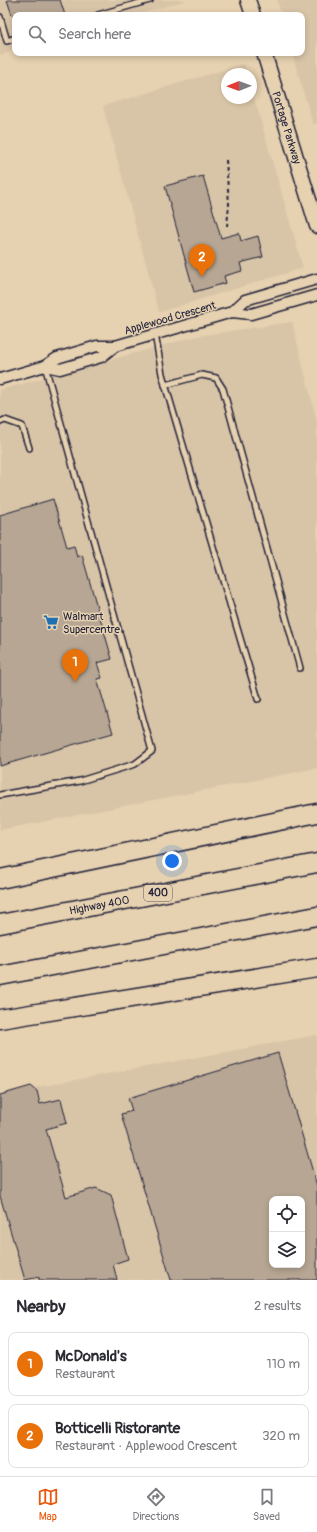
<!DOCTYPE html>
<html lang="en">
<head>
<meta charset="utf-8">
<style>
  body { margin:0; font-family:Pangolin,sans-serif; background:#f2f2f3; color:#2b2b33 }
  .controls { position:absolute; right:12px; bottom:12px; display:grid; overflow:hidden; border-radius:8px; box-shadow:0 2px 6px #0003 }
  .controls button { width:36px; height:36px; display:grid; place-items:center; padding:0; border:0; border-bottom:1px solid #e1e1e2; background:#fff; color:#2b2b33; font:20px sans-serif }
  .compass { position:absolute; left:221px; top:68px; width:36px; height:36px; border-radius:50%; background:#fff; box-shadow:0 2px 6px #0003; rotate:269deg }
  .you { position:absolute; left:172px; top:861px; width:14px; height:14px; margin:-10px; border:3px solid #fff; border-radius:50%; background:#1a73e8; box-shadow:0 0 0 6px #1a73e833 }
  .badge { display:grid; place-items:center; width:26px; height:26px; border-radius:50%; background:#ea580c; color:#fff; font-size:13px; font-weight:700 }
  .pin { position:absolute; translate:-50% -33px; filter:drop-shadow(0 1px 2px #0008) }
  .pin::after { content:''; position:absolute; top:21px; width:14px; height:12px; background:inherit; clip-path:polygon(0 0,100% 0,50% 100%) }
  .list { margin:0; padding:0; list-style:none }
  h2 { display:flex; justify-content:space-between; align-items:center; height:52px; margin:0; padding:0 16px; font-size:17px }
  h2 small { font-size:13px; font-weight:400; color:#7c7c81 }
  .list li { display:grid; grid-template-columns:26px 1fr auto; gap:12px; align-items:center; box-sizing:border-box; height:64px; margin:0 8px 8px; padding:0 8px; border:1px solid #e1e1e2; border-radius:8px }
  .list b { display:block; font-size:15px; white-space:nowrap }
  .list p { margin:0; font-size:13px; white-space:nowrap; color:#7c7c81 }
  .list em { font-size:13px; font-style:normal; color:#7c7c81 }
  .icon { flex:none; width:22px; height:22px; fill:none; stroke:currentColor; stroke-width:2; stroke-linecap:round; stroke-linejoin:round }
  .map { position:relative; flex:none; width:317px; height:1280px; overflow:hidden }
  .search { position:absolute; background:#fff; box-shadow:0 2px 6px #0003; left:12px; right:12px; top:12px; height:44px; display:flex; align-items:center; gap:10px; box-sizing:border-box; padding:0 14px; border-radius:8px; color:#7c7c81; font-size:15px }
  .sheet { height:196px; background:#fff }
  nav { display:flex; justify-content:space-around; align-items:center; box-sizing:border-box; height:56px; border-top:1px solid #e1e1e2; background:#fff; font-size:11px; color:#7c7c81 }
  nav a { display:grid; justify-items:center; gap:2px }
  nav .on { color:#ea580c }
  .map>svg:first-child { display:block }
  .built { fill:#d8c4a7; fill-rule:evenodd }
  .building { fill:#b6a693; stroke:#22223b; fill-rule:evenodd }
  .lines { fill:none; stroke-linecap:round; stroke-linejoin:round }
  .lane-casing { stroke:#22223b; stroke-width:8 }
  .street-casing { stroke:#22223b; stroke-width:13 }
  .secondary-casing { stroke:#22223b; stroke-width:17 }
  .highway-casing { stroke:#22223b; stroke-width:21 }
  .path { stroke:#22223b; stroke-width:2; stroke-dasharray:4 3; stroke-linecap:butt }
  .lane { stroke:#e6d1b0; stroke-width:5 }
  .street { stroke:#e6d1b0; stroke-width:10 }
  .secondary { stroke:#e6d1b0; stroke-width:14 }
  .highway { stroke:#e6d1b0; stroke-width:18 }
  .labels { text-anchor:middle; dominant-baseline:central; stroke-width:3; stroke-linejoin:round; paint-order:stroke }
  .shield { fill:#e6d1b0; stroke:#5d565e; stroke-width:1 }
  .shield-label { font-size:10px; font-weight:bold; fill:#22223b }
  .street-label { font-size:11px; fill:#22223b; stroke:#e6d1b0 }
  .poi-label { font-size:11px; fill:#22223b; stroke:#e6d1b0; text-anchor:start }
</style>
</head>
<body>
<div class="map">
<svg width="317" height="1280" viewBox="0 0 317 1280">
  <rect width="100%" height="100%" fill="#e6d1b0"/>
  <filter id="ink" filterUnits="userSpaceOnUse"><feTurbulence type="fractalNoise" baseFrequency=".025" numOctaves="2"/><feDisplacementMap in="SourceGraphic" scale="8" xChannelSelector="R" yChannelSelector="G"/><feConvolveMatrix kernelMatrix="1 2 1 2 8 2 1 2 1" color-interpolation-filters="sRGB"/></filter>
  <g filter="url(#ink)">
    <g class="built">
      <polygon points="0,0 187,0 136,15 15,15 15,51 0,55"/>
      <polygon points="277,0 317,0 317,123 313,124 292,53 302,53 302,15 281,15"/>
      <polygon points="244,64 247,74 227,74 227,98 251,98 251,87 303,268 159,312 103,106"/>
      <polygon points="292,322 317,422 317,768 0,830 0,390 198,336"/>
      <path d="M317,1035V1280H0V1094ZM272,1199H302V1265H272Z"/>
    </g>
    <g class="building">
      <polygon points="7,0 60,0 65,15 12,15"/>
      <polygon points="203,176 221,238 239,233 241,241 258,236 263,257 240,263 242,271 224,276 226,283 194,292 165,186"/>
      <polygon points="53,499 67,547 74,545 77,557 82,555 112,659 97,663 102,678 97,679 113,733 0,766 0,515"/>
      <path d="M278,1053L317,1186V1280H171L121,1114L132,1111L128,1098ZM272,1199H302V1265H272Z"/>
      <polygon points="31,1086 37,1091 40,1104 61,1099 67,1123 46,1129 66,1197 96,1188 111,1195 128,1259 113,1264 117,1280 39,1280 39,1277 25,1280 0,1196 0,1095"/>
    </g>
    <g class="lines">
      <g class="lane-casing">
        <g id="lane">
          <polyline points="98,15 150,0"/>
          <polyline points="0,17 7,41 15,38"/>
          <polyline points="155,334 162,374 258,699"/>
          <polyline points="165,385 202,375 216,378 223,389 300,668"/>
          <polyline points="0,422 5,420 22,426 29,448"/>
          <polyline points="0,795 80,781 135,764 152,751 45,366"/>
        </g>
      </g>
      <g class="street-casing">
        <g id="street">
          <polyline points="232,312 245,300 317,279"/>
          <polyline points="45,366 60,369 101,357 115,346"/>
          <polyline points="0,379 45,366 57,358 97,346 115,346 232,312 251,314 317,295"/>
        </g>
      </g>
      <g class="secondary-casing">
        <g id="secondary">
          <polyline points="248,0 253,15"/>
          <path id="s1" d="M264,53L317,226"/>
        </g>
      </g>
      <g class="highway-casing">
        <g id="highway">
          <polyline points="0,879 317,813"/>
          <path id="s2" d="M0,924L317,863"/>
          <polyline points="0,976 317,916"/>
          <polyline points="0,1019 317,968"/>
        </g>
      </g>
      <polyline class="path" points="226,160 229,204 227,226"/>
      <use href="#lane" class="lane"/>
      <use href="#street" class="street"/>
      <use href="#secondary" class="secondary"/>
      <use href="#highway" class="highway"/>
    </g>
  </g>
  <defs>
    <g id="supermarket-bare" transform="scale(1.2)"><path d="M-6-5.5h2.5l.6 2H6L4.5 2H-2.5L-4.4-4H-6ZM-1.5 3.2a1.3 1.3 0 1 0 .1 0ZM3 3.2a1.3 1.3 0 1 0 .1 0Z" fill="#1f6fb2" stroke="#e6d1b0" stroke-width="2.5" paint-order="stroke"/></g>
  </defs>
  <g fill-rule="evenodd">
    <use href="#supermarket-bare" x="51" y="622"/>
  </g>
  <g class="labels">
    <rect class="shield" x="144" y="885" width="28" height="16" rx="3"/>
    <g class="shield-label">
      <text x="158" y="893">400</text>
    </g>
    <g class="street-label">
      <text stroke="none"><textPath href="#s1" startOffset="78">Portage Parkway</textPath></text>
      <text transform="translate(170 318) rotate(-16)">Applewood Crescent</text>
      <text stroke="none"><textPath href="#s2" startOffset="101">Highway 400</textPath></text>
    </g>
    <g class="poi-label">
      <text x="63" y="616">Walmart<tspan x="63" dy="13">Supercentre</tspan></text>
    </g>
  </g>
</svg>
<div class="controls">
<button><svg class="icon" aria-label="locate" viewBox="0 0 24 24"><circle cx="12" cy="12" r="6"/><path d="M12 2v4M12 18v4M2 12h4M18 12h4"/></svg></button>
<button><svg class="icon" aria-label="layers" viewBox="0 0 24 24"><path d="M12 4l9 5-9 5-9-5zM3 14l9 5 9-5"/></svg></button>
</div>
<svg class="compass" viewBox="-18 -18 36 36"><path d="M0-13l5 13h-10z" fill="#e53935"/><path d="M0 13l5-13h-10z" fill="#7c7c81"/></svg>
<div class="you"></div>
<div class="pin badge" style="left:75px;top:682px;background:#e8710a">1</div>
<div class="pin badge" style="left:202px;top:277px;background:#e8710a">2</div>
<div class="search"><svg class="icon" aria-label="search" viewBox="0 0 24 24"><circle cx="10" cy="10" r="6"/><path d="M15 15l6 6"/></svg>Search here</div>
</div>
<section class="sheet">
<h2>Nearby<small>2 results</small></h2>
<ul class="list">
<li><span class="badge" style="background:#e8710a">1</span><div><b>McDonald's</b><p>Restaurant</p></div><em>110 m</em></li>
<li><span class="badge" style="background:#e8710a">2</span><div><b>Botticelli Ristorante</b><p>Restaurant · Applewood Crescent</p></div><em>320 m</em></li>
</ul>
</section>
<nav>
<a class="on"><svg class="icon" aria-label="map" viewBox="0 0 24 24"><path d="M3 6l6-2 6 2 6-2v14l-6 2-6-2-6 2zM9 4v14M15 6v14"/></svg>Map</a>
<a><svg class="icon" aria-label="directions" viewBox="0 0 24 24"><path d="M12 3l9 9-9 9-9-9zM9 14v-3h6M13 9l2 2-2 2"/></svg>Directions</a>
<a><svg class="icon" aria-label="saved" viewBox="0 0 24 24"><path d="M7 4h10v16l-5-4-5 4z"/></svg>Saved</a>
</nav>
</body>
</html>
